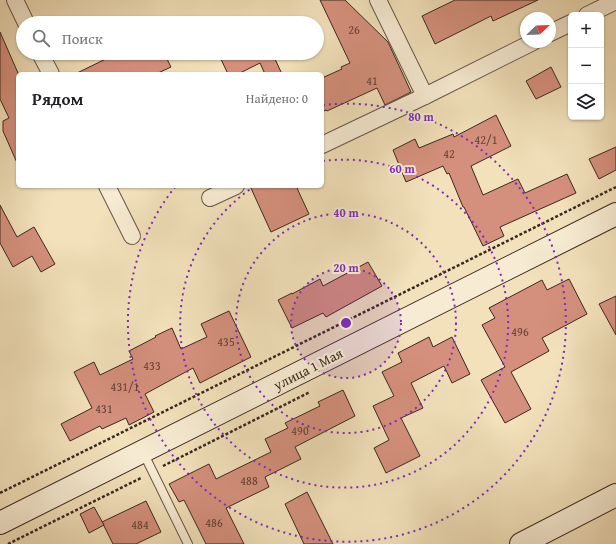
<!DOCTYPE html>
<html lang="ru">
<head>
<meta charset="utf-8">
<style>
  body { margin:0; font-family:"Gentium Book Plus",serif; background:#f2f2f2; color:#202124 }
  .controls { position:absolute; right:12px; top:12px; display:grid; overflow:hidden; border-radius:6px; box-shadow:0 1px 3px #0004 }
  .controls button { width:36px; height:36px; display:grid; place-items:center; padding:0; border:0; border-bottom:1px solid #e0e0e0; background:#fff; color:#202124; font:20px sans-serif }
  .compass { position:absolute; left:520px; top:12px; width:36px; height:36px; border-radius:50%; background:#fff; box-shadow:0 1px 3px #0004; rotate:67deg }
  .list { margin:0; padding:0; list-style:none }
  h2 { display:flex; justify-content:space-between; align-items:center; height:52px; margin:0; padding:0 16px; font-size:17px }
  h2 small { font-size:13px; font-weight:400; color:#757577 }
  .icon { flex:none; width:22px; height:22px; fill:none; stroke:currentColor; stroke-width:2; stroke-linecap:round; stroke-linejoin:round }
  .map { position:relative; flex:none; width:616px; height:544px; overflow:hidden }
  .search { position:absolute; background:#fff; box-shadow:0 1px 3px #0004; left:16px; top:16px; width:308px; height:44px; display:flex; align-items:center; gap:10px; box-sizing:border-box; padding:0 14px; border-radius:22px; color:#757577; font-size:15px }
  .panel { position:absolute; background:#fff; box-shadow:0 1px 3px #0004; left:16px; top:72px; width:308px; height:116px; border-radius:6px }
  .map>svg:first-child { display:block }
  .building { fill:#d5907d; stroke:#3a281f }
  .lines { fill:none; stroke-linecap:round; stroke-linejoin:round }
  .lane-casing { stroke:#685646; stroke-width:10 }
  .street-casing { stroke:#685646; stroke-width:18 }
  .secondary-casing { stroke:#3a281f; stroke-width:24 }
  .path { stroke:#3a281f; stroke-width:2.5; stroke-dasharray:3 2; stroke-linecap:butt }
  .lane { stroke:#f7ecd3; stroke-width:8 }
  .street { stroke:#f7ecd3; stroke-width:16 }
  .secondary { stroke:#f7ecd3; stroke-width:22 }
  .ring { fill:none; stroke:#7b2cbf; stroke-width:2; stroke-dasharray:2 4 }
  .labels { text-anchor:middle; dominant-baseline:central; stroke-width:4; stroke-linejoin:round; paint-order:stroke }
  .number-label { font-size:12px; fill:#614236 }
  .street-label { font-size:14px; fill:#3a281f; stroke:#f7ecd3 }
  .centre { fill:#7b2cbf; stroke:#f7ecd3; stroke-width:2 }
  .ring-label { font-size:12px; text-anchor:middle; font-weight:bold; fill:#7b2cbf; stroke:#f7ecd3; stroke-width:4; stroke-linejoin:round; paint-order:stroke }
</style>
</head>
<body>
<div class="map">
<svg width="616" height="544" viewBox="0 0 616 544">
  <rect width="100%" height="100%" fill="#f2e1bb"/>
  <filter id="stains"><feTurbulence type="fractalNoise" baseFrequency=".005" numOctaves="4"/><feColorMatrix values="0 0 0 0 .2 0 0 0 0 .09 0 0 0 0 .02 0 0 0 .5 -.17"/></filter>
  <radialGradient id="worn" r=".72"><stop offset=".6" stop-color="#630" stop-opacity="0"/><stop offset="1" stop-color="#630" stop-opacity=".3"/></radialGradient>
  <g class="building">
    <polygon points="320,0 345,0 388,42 411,92 385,105 377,88 327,111 326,110 322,112 322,78 342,69 341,67 350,63"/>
    <polygon points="455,0 538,0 493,21 491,16 435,44 422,16"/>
    <polygon points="0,32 18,73 18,165 3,131 3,121 9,118 0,99"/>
    <polygon points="118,53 164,53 171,67 156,74 75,74"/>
    <polygon points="218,53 281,53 274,57 282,74 265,74 260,63 238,74 228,74"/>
    <polygon points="551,67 561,87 536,99 526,81"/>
    <polygon points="496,115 511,146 471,166 483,195 518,179 525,193 567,174 576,193 500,227 504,236 483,246 464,207 463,207 449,173 447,174 443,166 406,182 393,150 415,139 419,148 453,134 454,137"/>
    <polygon points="616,147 616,170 599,179 589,159"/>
    <polygon points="250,186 296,186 309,214 271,232"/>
    <polygon points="0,205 17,237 34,227 55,264 41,272 32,256 13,267 0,243"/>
    <polygon points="368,262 382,286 326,317 323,313 292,328 278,300 292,293 292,294 320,279 323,286"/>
    <polygon points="569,279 587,314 542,338 549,351 511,372 531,409 505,423 481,380 505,367 482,325 495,318 489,308 542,280 547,290"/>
    <polygon points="616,296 616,335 599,304"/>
    <polygon points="229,311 251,357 200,383 193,368 145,394 154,412 129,425 126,418 102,429 100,426 70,441 61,424 92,408 74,372 94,362 100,375 133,359 129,351 156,337 155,336 172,328 181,349 207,337 201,324"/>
    <polygon points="429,337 433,347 452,337 470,374 452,383 444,366 411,383 423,408 401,418 420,456 386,473 374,448 389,440 373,406 394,396 382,372 402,362 398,353"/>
    <polygon points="343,390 355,416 295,447 301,459 265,477 269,487 226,508 244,544 206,544 184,500 179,502 169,484 209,464 216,479 271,452 265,439 288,428 285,423 320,406 318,402"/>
    <polygon points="307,492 333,544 304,544 285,504"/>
    <polygon points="146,501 161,532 136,544 113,544 102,522"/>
    <polygon points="94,507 104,525 89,533 80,514"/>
  </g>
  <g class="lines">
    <g class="lane-casing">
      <polyline id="lane" points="143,452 188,544"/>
    </g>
    <g class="street-casing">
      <g id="street">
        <polyline points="15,0 26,23"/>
        <polyline points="378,0 425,96"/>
        <polyline points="587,15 616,1"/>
        <polyline points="550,33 571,23"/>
        <polyline points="40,53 51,74"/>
        <polyline points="322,145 425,96 533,42"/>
        <polyline points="107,186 132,236"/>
        <polyline points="210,198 236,186"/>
      </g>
    </g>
    <g class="secondary-casing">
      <g id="secondary">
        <polyline points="0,523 616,214"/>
        <polyline points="521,544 616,495"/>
      </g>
    </g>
    <g class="path">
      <polyline points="163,466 310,392"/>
      <polyline points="0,493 616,187"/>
      <polyline points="8,544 141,478"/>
    </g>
    <use href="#lane" class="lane"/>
    <use href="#street" class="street"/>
    <use href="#secondary" class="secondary"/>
  </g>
  <circle cx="346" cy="323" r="55" fill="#7b2cbf" fill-opacity=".12"/>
  <g class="ring">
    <circle cx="346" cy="323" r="55"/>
    <circle cx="346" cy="323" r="110"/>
    <path d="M323 161A164 164 0 1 1 255 186"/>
    <path d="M323 105A219 219 0 1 1 175 187"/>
  </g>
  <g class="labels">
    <g class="number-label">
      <text x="354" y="29">26</text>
      <text x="372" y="80">41</text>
      <text x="486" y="139">42/1</text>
      <text x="449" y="153">42</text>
      <text x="520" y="331">496</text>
      <text x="226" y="341">435</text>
      <text x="152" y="365">433</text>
      <text x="125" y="386">431/1</text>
      <text x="104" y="408">431</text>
      <text x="300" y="430">490</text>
      <text x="249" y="480">488</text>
      <text x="214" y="522">486</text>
      <text x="140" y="524">484</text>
    </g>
    <g class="street-label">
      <text transform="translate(308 369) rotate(-27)">улица 1 Мая</text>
    </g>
  </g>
  <circle cx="346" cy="323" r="6" class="centre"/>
  <g class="ring-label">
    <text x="421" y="121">80 m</text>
    <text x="402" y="173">60 m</text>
    <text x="346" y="217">40 m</text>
    <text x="346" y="272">20 m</text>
  </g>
  <rect width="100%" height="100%" filter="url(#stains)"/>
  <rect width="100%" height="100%" fill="url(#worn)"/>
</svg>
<div class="controls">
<button>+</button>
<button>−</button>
<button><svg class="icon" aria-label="layers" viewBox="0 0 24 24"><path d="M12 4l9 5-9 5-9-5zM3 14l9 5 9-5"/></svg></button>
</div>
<svg class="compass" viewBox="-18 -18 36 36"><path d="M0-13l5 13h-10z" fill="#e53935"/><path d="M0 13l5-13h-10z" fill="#757577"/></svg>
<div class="search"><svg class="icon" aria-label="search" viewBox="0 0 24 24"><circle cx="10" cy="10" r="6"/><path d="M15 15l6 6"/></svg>Поиск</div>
<section class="panel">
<h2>Рядом<small>Найдено: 0</small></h2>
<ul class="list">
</ul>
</section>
</div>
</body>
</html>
